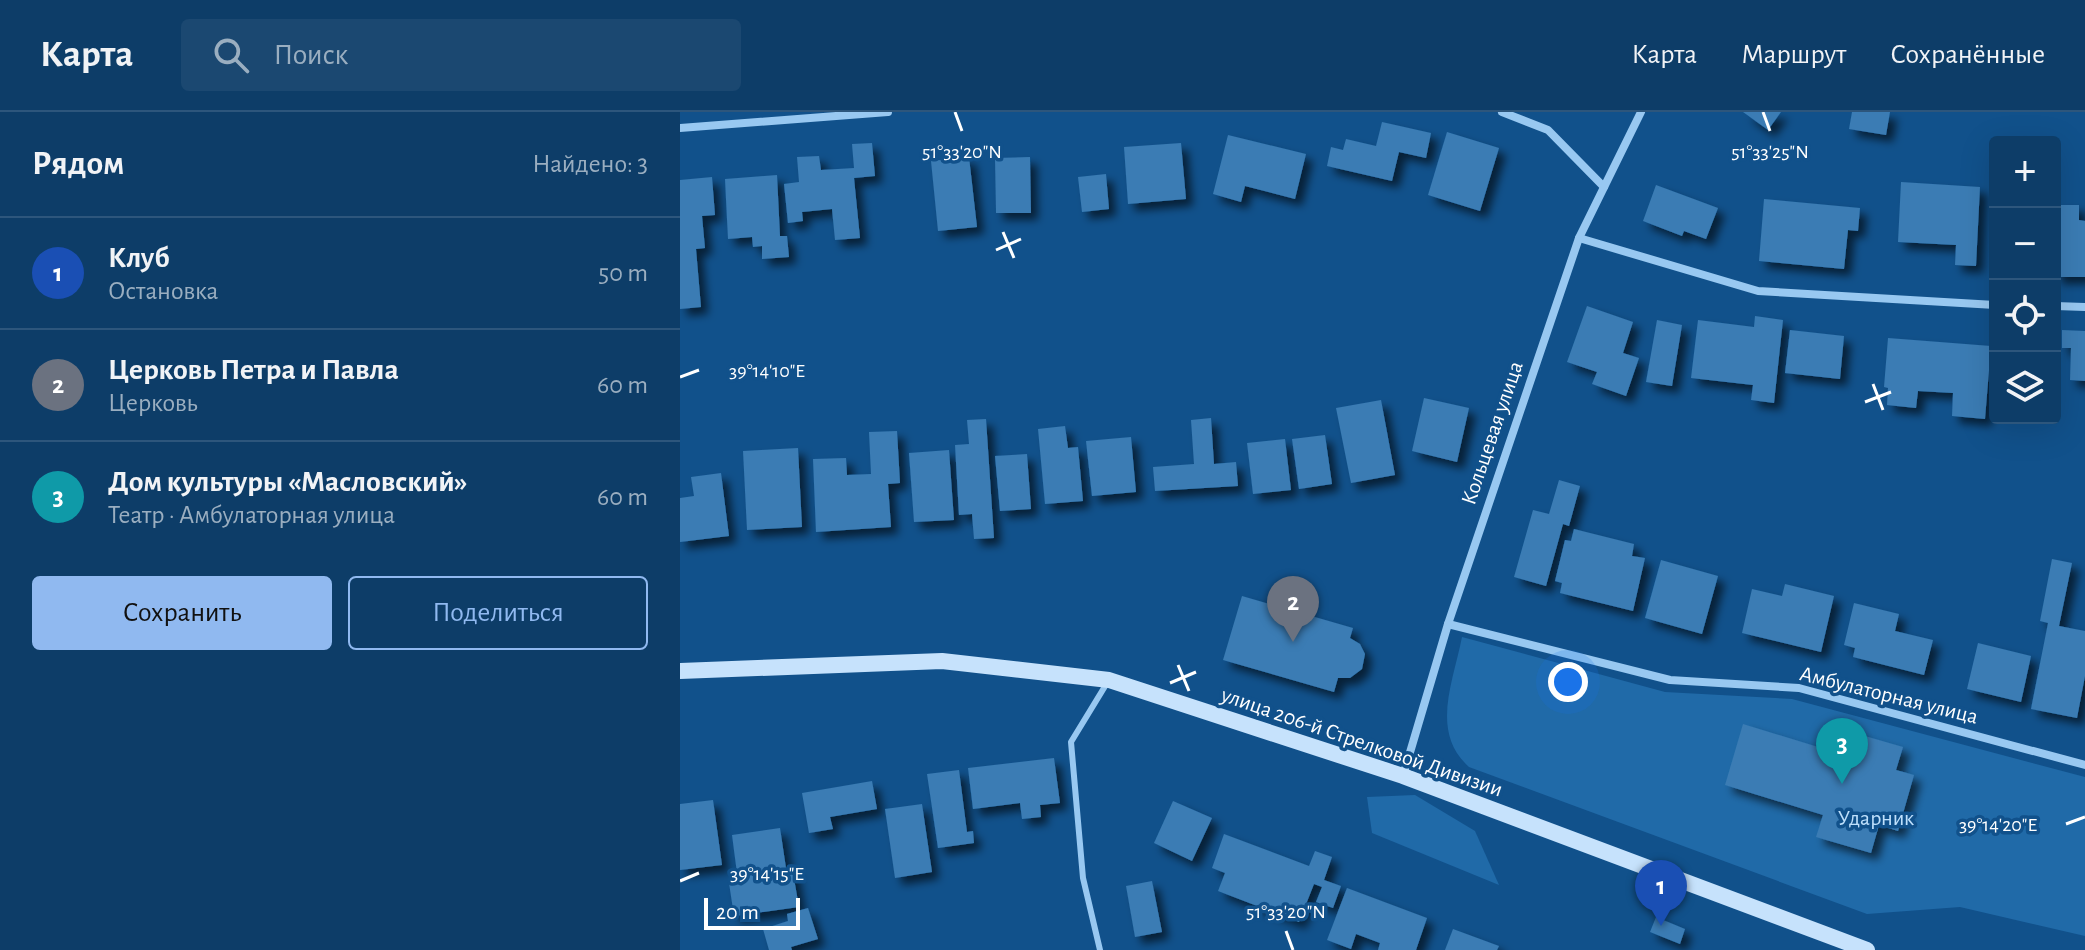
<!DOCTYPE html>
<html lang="ru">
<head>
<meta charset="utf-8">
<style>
  body { margin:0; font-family:"Alegreya Sans",sans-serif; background:#1b4871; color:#f1f3f6 }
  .controls { position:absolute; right:24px; top:24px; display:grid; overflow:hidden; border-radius:8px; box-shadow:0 8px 32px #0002 }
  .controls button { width:72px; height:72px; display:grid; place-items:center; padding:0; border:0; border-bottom:2px solid #2d567c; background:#0d3d68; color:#f1f3f6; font:40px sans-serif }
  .scale { position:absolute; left:24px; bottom:20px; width:96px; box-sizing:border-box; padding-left:8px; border:4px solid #fff; border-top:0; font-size:22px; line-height:28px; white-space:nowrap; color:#fff; -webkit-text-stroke:6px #11518b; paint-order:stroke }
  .you { position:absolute; left:888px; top:570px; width:28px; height:28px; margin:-20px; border:6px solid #fff; border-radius:50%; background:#1a73e8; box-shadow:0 0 0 12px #1a73e833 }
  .badge { display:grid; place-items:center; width:52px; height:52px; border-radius:50%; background:#90b9f0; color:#fff; font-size:26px; font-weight:700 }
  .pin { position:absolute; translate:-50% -66px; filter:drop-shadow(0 2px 4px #0008) }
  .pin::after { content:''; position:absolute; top:42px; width:28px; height:24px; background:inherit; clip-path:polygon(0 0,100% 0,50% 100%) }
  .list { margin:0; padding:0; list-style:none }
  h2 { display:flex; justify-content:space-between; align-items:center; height:104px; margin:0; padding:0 32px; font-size:34px }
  h2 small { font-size:26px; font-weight:400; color:#9aaec0 }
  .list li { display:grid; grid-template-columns:52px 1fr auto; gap:24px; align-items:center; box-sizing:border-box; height:112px; padding:0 32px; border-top:2px solid #2d567c }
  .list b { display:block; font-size:30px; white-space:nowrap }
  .list p { margin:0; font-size:26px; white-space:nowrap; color:#9aaec0 }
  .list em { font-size:26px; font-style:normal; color:#9aaec0 }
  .actions { display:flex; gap:16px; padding:24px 32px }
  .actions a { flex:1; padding:18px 0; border:2px solid #90b9f0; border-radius:8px; text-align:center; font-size:28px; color:#90b9f0 }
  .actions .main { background:#90b9f0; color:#111 }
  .icon { flex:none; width:44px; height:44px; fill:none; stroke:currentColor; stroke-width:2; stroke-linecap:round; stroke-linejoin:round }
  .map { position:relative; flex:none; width:1405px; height:838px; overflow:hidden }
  header { display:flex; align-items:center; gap:48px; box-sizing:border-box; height:112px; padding:0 40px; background:#0d3d68; border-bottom:2px solid #2d567c }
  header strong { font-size:38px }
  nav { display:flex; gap:44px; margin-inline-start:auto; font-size:28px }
  .search { width:560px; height:72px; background:#1b4871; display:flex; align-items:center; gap:20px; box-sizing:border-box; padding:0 28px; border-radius:8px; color:#9aaec0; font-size:30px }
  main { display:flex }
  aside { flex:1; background:#0d3d68 }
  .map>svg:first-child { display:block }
  .green { fill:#206aa8 }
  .building { fill:#3a7cb4; filter:url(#shadow) }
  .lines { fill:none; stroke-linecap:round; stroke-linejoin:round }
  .service { stroke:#98c8f1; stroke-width:6 }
  .minor { stroke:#98c8f1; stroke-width:8 }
  .secondary { stroke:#c6e2fc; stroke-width:16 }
  .ticks { fill:none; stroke:#fff; stroke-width:3 }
  .labels { text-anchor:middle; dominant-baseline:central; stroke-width:7; stroke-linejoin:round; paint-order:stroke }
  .street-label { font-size:22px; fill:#fff; stroke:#11518b }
  .park-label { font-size:22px; fill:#bfe0fc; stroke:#11518b }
  .ticks-label { font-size:20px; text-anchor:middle; fill:#fff; stroke:#11518b; stroke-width:7; stroke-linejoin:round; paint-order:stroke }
</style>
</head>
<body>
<header>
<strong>Карта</strong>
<div class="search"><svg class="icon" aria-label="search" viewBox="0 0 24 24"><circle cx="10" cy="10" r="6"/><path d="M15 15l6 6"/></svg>Поиск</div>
<nav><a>Карта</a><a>Маршрут</a><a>Сохранённые</a></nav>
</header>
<main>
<aside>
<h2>Рядом<small>Найдено: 3</small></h2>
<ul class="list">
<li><span class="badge" style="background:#1a4fb4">1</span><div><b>Клуб</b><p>Остановка</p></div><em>50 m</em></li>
<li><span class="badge" style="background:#6b7280">2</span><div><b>Церковь Петра и Павла</b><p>Церковь</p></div><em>60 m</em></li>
<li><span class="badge" style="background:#0f9aa8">3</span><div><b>Дом культуры «Масловский»</b><p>Театр · Амбулаторная улица</p></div><em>60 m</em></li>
</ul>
<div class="actions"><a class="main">Сохранить</a><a>Поделиться</a></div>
</aside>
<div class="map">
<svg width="1405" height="838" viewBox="0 0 1405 838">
  <defs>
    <filter id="shadow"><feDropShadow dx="7" dy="7" stdDeviation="4" flood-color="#0009"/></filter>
  </defs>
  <rect width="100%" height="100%" fill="#11518b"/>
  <g class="green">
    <path d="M782,525L985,580L1112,587L1405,665V824L1280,795L1187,802L789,655C750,620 773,571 782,525Z"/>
    <polygon points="735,683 795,719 819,773 692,721 687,685"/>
  </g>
  <g class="building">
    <polygon points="1063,0 1101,0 1088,18"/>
    <polygon points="1172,0 1210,0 1206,23 1169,17"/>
    <polygon points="702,10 751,21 746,46 719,40 712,69 647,54 651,35 663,38 666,27 696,34"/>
    <polygon points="767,20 819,36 800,99 748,83"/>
    <polygon points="548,23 626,42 615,87 565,74 561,90 533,82"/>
    <polygon points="192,31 195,64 174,66 180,126 155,128 152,97 122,100 123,109 108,111 104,72 119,70 117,45 139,44 141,58 174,56 172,32"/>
    <polygon points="501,31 506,87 448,92 444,35"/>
    <polygon points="289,45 297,115 258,119 251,49"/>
    <polygon points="350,45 351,101 316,101 315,46"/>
    <polygon points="426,62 429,97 402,100 398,65"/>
    <polygon points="97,63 100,124 107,124 109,145 82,147 82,134 73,135 72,125 48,127 45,67"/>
    <polygon points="32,65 35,103 22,104 25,136 16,137 21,195 0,197 0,68"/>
    <polygon points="1221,70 1300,75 1296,154 1275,153 1276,133 1218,130"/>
    <polygon points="976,73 1038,96 1026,127 1004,119 1002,124 963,109"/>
    <polygon points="1084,87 1180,96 1178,119 1168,118 1164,157 1079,149"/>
    <polygon points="1375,93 1399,93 1399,108 1405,109 1405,165 1375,165"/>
    <polygon points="907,194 953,210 943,241 959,246 946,284 912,272 917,260 887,250"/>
    <polygon points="1075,204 1103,208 1094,291 1071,288 1073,273 1011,266 1018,208 1074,215"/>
    <polygon points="977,208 1002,213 992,274 966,270"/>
    <polygon points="1110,218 1164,224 1160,267 1105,261"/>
    <polygon points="1382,218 1405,219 1405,269 1390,268 1391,236 1382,236"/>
    <polygon points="1208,226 1311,234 1305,307 1272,304 1273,281 1238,279 1236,296 1207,293 1208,276 1204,275"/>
    <polygon points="744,286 789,296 777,350 732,339"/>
    <polygon points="701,288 715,363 671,371 656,296"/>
    <polygon points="531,306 534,352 556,350 558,374 475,379 473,355 514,352 511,308"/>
    <polygon points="306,307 314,426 294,427 292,402 279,403 275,333 289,332 287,308"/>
    <polygon points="385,314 388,336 398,335 403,389 365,392 358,317"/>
    <polygon points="217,319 220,371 208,372 211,415 136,420 133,347 166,346 167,363 191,362 189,320"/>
    <polygon points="645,323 652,372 619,377 612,327"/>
    <polygon points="451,325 456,380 412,384 406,329"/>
    <polygon points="605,327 611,378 573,382 567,331"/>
    <polygon points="118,336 122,415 67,418 63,339"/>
    <polygon points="269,338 274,408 234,410 229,341"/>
    <polygon points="347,342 351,397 320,399 315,344"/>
    <polygon points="41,361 49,424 0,430 0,386 14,384 11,365"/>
    <polygon points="879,368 900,374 889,414 883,412 866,474 834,465 853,398 869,402"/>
    <polygon points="894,417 954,432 952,444 965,446 953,499 880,481 882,471 875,469 885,428 891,429"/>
    <polygon points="1372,447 1392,451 1379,514 1405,519 1405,564 1397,606 1351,597 1368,511 1360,509"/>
    <polygon points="981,448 1038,464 1022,522 965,506"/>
    <polygon points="1105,472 1154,484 1141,540 1062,521 1072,477 1102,484"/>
    <polygon points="562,484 673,516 670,526 680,532 685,542 682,557 670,566 658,566 654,580 543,548"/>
    <polygon points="1174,491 1219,502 1215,519 1253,528 1244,563 1173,545 1175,536 1164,533"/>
    <polygon points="1298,531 1351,544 1341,590 1287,577"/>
    <polygon points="1063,612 1164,643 1171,620 1223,635 1216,658 1234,663 1218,719 1199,713 1191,741 1136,725 1143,703 1045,673"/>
    <polygon points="374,646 380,691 360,693 361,705 342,707 340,691 293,697 288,656"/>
    <polygon points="279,658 287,720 293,719 294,731 258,736 247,662"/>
    <polygon points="192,669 197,697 150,705 153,717 129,721 122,681"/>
    <polygon points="33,688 42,753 0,758 0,692"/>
    <polygon points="493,689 532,706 512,749 474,731"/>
    <polygon points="242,692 252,760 215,766 205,697"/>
    <polygon points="100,716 106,756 112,755 119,795 54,804 49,771 58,769 52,723"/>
    <polygon points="544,722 629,754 635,739 652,745 644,768 661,774 653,796 636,790 642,775 634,772 619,810 538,779 545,761 532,756"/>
    <polygon points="472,769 482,820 455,825 446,774"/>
    <polygon points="667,776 747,806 736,838 698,838 700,831 676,822 671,837 647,828"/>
    <polygon points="128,796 138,827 111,835 112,838 89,838 83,817 108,809 107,802"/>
    <polygon points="976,805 1005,817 1000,832 970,820"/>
    <polygon points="773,817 819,834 817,838 765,838"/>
  </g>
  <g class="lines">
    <polyline class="service" points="420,838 403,766 391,630 427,571"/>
    <g class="minor">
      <polyline points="822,0 868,18 924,75"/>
      <polyline points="0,16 208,0"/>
      <polyline points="899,126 1078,179 1315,193"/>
      <polyline points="1375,194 1405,195"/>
      <polyline points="768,512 990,568 1119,576 1405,653"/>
      <polyline points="723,664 768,512 899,126 961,0"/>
    </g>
    <polyline class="secondary" points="0,559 262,549 429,568 723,664 1187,838"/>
  </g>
  <path class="ticks" d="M275,0L282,19M1083,0L1090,19M323,120L334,146M316,138L341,127M0,265L19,258M1193,272L1203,298M1185,290L1211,280M498,553L509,579M490,571L516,560M1386,712L1405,705M0,769L19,761M606,819L613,838"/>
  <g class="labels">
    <g class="street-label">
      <text transform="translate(812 321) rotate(-71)">Кольцевая улица</text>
      <text transform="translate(1209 583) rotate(14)">Амбулаторная улица</text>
      <text transform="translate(682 630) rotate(19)">улица 206-й Стрелковой Дивизии</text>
    </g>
    <g class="park-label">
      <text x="1196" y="706">Ударник</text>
    </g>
  </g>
  <g class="ticks-label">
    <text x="282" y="46">51°33'20"N</text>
    <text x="1090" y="46">51°33'25"N</text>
    <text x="87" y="265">39°14'10"E</text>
    <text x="1318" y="719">39°14'20"E</text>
    <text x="87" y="768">39°14'15"E</text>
    <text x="606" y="806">51°33'20"N</text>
  </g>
</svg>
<div class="controls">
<button>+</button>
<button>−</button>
<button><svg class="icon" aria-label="locate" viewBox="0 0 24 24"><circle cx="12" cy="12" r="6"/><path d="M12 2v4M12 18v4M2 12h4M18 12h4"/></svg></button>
<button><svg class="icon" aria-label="layers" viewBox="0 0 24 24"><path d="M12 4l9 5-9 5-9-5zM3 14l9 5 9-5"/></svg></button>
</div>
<div class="scale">20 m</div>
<div class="you"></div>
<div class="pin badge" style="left:981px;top:814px;background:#1a4fb4">1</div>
<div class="pin badge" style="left:613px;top:530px;background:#6b7280">2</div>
<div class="pin badge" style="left:1162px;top:672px;background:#0f9aa8">3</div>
</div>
</main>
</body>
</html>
